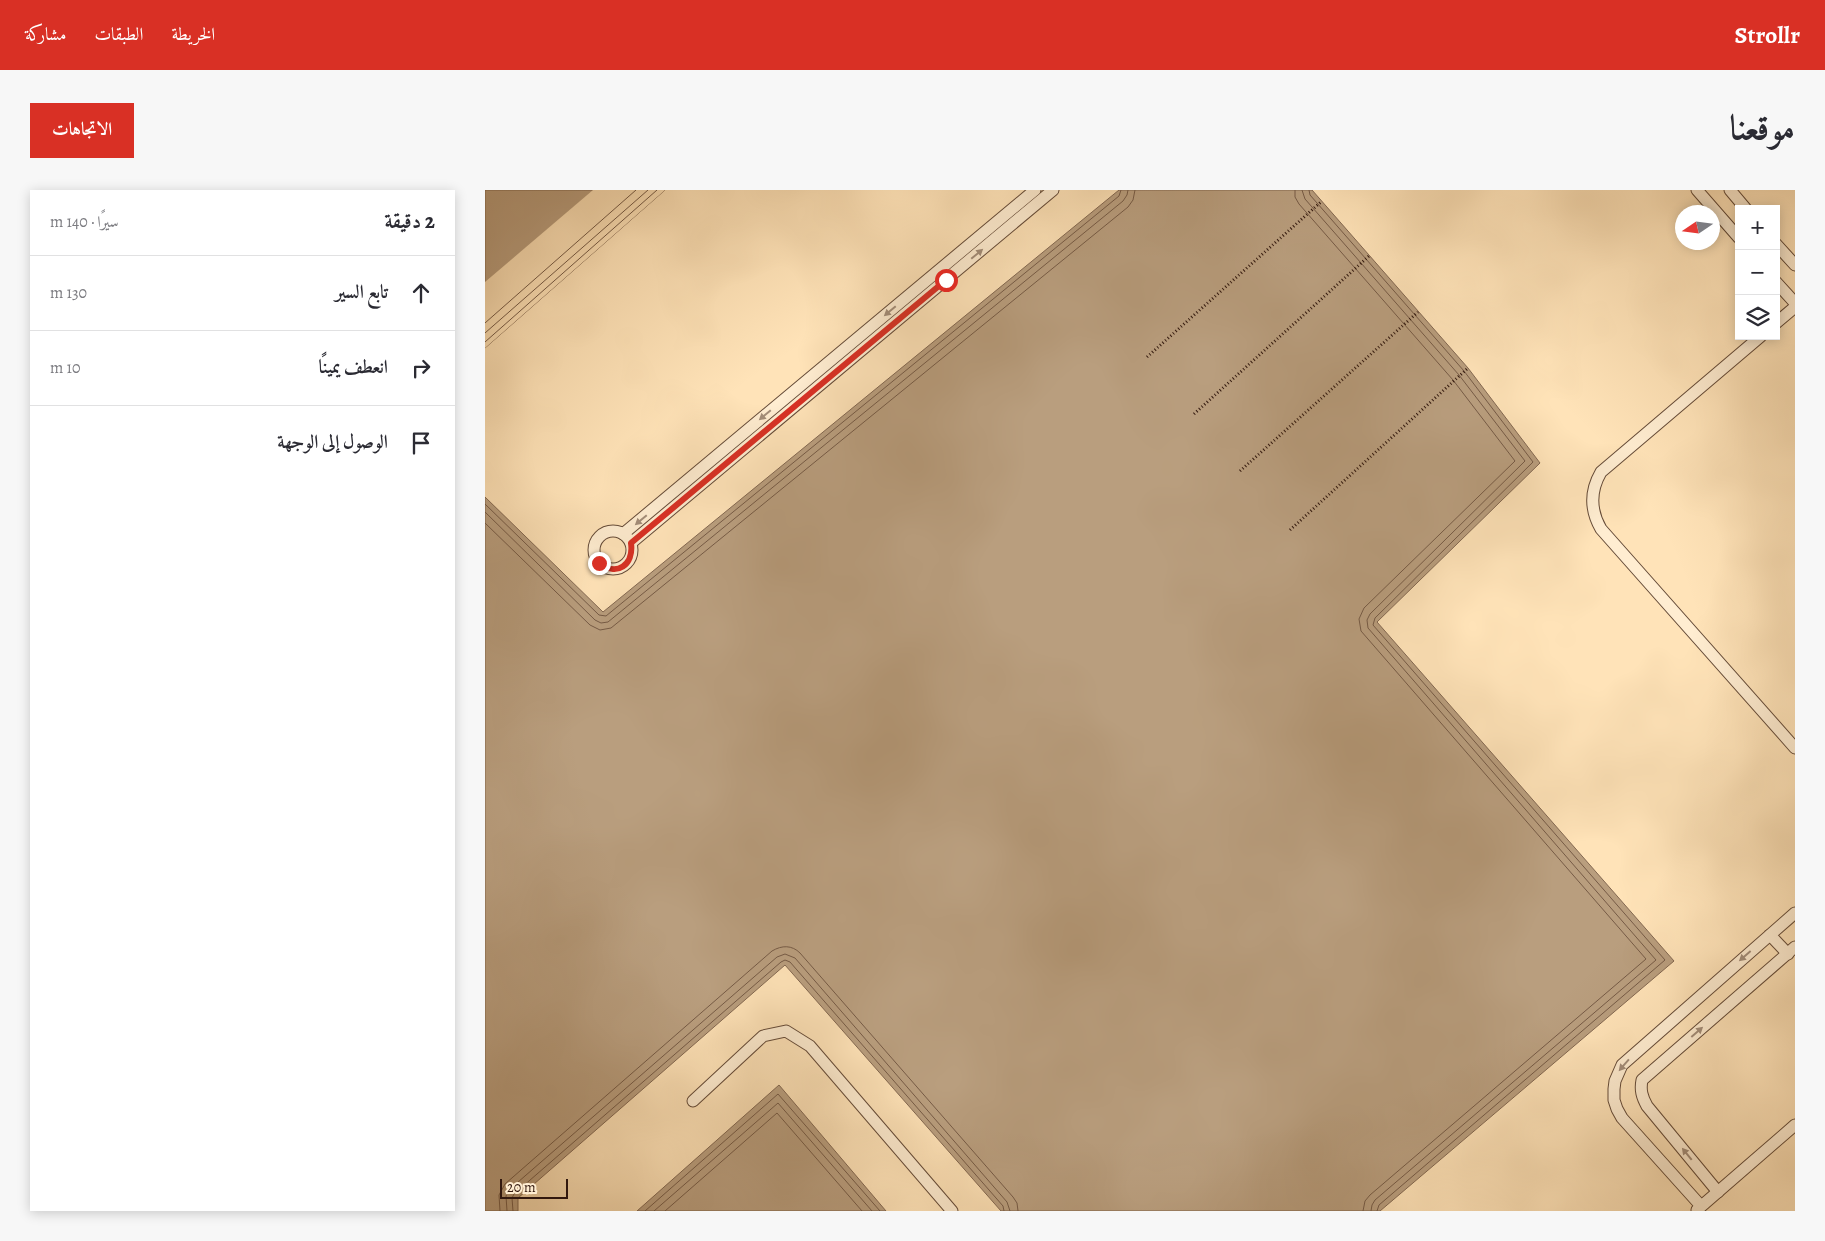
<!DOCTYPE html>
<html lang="ar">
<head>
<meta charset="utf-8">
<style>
  body { margin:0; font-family:Alegreya,Amiri,serif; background:#f7f7f7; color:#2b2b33; direction:rtl }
  .controls { position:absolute; right:15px; top:15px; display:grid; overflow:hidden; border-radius:0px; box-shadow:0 2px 12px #0003 }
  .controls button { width:45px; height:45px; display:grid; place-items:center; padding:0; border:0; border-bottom:1px solid #e1e1e2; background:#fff; color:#2b2b33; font:25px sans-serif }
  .compass { position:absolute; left:1190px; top:15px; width:45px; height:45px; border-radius:50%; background:#fff; box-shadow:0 2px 12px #0003; rotate:257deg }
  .scale { position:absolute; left:15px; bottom:12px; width:68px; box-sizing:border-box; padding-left:5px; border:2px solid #32180e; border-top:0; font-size:14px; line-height:18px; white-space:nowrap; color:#32180e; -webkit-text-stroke:4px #ffedd1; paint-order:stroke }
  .stop { position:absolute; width:15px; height:15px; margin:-11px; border:4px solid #d93025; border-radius:50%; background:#fff }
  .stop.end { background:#d93025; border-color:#fff; box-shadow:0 1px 5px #0008 }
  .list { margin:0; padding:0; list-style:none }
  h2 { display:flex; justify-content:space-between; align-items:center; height:65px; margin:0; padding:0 20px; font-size:21px }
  h2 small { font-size:16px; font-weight:400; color:#7c7c81 }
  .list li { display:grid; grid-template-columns:32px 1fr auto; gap:15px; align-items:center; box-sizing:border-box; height:75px; padding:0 20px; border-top:1px solid #e1e1e2 }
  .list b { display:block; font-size:19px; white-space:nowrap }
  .list em { font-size:16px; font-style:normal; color:#7c7c81 }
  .icon { flex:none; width:28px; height:28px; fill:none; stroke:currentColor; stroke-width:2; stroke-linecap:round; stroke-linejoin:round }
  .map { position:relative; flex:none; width:1310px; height:1021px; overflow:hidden; direction:ltr; border-radius:0px }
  header { display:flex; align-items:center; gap:30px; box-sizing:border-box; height:70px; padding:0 25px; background:#d93025; color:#fff }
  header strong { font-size:24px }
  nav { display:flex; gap:28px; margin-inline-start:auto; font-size:18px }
  .intro { display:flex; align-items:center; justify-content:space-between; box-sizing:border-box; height:120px; padding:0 30px }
  h1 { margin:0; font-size:35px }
  .button { padding:12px 22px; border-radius:0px; background:#d93025; color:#fff; font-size:18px; font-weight:700 }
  main { display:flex; gap:30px; padding:0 30px }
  aside { flex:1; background:#fff; border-radius:0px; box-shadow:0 2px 12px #0003 }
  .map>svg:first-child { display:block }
  .water { fill:#b99e7e; stroke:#836851 }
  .pier { fill:#ffe3b8 }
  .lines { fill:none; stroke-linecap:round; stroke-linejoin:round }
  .shore { stroke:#765b46; stroke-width:1 }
  .service-casing { stroke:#654b38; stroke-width:13 }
  .path { stroke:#32180e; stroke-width:3; stroke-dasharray:1 2.5; stroke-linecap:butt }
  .service { stroke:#ffedd1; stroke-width:11 }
  .oneway { fill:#a38d79 }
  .route { stroke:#d93025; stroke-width:6 }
</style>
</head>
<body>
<header>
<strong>Strollr</strong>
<nav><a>الخريطة</a><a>الطبقات</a><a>مشاركة</a></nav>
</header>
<div class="intro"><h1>موقعنا</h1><a class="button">الاتجاهات</a></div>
<main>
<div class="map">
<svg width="1310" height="1021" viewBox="0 0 1310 1021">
  <rect width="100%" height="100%" fill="#ffe3b8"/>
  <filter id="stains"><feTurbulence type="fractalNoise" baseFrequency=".004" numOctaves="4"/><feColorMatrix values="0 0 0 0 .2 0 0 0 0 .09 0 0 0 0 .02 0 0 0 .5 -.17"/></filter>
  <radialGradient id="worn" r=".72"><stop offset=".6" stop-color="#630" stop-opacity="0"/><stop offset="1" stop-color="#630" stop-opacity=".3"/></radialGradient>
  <g class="water">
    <polygon points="0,0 180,0 0,158"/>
    <polygon points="634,0 827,0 983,178 1055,273 892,432 1189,771 895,1021 516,1021 300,775 33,1008 33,1021 0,1021 0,307 118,422"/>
    <polygon points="294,895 401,1021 152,1021"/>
  </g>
  <polygon class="pier" points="108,0 180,0 0,158 0,92"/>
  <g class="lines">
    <g class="shore">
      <polyline points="810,0 810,7 814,14 968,190 1030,271 879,418 874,429 876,441 1161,769 885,1005 880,1011 878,1021"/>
      <polyline points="817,0 820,9 974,185 1040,271 885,424 882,430 883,438 1171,770 890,1010 887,1015 886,1021"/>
      <polyline points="824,0 825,5 979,181 1048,272 890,428 888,435 1180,770 894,1015 892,1021"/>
      <polyline points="0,133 151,0"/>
      <polyline points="0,143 163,0"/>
      <polyline points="0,152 172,0"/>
      <polyline points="0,314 114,425 121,426 634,6 636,0"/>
      <polyline points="0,322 110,430 116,433 123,432 638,11 642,5 643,0"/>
      <polyline points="0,333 105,435 115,440 126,438 643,17 648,10 650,0"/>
      <path d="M15,1021L14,1005L20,994L287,761C297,755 307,755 315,763L528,1007L532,1013L533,1021"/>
      <polyline points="22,1021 21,1006 25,999 292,767 300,764 310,768 522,1012 525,1021"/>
      <polyline points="28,1021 27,1008 29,1004 296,772 300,770 305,772 518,1016 519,1021"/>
      <polyline points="160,1021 293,904 395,1021"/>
      <polyline points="169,1021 293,913 387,1021"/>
      <polyline points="180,1021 292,923 377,1021"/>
    </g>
    <g class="service-casing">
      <g id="service">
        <polyline points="1212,0 1254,48"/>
        <polyline points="1245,0 1261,19"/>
        <polyline points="1291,54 1310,75"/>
        <polyline points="1291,92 1310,113"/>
        <polyline points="1291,133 1310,117"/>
        <path d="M1276,146L1116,282C1105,301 1105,320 1116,339L1310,558"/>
        <circle cx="128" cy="360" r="19"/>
        <polyline points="138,344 550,0"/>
        <polyline points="146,353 568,0"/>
        <polyline points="1285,745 1303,764"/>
        <polyline points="208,911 278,846 301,841 325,856 467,1021"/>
        <path d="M1233,1002L1162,916C1157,907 1155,900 1157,890L1310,757"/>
        <polyline points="1216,1016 1137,928 1132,919 1129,910 1129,899 1130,891 1137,875 1310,723"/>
        <polyline points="1212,1020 1310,935"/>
      </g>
    </g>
    <g class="path">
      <polyline points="662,167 837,11"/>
      <polyline points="709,224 884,66"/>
      <polyline points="755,281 933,122"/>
      <polyline points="805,340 983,178"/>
    </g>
    <use href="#service" class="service"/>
  </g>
  <defs><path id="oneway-solid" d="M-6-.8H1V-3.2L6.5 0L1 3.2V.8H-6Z" transform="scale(1.25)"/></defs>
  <g class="oneway">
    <use href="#oneway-solid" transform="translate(492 64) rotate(-40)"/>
    <use href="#oneway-solid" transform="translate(405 121) rotate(140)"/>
    <use href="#oneway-solid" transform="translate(280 225) rotate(140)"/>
    <use href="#oneway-solid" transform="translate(156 330) rotate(140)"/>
    <use href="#oneway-solid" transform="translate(1260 766) rotate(139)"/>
    <use href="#oneway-solid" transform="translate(1212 842) rotate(-41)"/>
    <use href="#oneway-solid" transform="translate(1139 875) rotate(131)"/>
    <use href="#oneway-solid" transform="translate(1202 964) rotate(-129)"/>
  </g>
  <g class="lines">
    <path class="route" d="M114,373C132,387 149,375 146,353L461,90"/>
  </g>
  <rect width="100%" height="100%" filter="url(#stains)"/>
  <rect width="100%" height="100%" fill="url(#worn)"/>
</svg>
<div class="controls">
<button>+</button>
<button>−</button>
<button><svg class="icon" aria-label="layers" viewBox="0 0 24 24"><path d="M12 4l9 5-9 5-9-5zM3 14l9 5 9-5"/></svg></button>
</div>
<svg class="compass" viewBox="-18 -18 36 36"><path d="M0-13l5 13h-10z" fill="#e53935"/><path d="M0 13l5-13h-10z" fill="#7c7c81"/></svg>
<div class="scale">20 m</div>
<div class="stop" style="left:461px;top:90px"></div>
<div class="stop end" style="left:114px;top:373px"></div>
</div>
<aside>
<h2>2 دقيقة<small>سيرًا · 140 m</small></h2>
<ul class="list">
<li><svg class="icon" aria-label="ahead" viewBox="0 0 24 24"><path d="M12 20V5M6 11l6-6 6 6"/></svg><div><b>تابع السير</b></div><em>130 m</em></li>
<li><svg class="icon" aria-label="right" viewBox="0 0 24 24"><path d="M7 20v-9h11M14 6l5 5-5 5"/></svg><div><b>انعطف يمينًا</b></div><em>10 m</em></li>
<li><svg class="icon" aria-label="arrive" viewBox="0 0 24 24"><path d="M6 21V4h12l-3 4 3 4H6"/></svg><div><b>الوصول إلى الوجهة</b></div></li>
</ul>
</aside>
</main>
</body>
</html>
